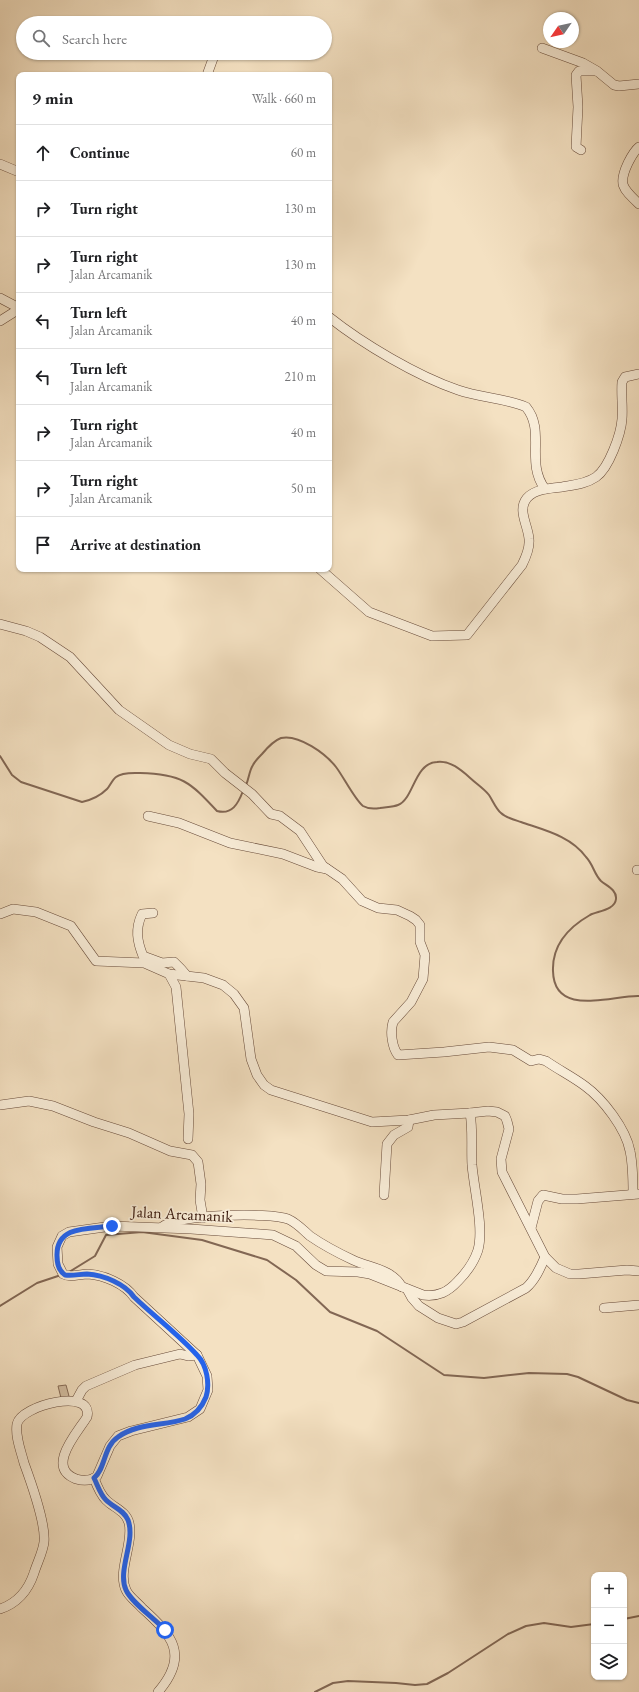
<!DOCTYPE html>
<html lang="en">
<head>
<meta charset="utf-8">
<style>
  body { margin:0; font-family:"EB Garamond",serif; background:#f6f6f6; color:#202124 }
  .controls { position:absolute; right:12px; bottom:12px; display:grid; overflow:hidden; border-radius:8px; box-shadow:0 1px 3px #0004 }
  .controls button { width:36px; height:36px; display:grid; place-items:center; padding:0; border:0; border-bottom:1px solid #e0e0e0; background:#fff; color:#202124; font:20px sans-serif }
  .compass { position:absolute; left:543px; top:12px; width:36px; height:36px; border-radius:50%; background:#fff; box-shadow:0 1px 3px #0004; rotate:236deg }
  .stop { position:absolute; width:12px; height:12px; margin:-9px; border:3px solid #2563eb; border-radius:50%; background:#fff }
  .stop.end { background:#2563eb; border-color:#fff; box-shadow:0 1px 4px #0008 }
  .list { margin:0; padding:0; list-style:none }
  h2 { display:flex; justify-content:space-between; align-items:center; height:52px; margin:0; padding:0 16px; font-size:17px }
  h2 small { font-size:13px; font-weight:400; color:#757577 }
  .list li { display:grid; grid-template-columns:26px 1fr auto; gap:12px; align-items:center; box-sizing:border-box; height:56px; padding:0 16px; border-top:1px solid #e0e0e0 }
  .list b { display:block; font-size:15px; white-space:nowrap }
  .list p { margin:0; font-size:13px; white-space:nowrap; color:#757577 }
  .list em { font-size:13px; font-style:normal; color:#757577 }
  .icon { flex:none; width:22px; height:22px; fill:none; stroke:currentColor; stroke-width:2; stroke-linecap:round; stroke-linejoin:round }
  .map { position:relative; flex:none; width:639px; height:1692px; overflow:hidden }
  .search { position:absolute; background:#fff; box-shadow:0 1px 3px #0004; left:16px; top:16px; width:316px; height:44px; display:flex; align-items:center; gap:10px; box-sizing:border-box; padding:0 14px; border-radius:22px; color:#757577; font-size:15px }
  .panel { position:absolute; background:#fff; box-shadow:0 1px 3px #0004; left:16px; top:72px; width:316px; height:500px; border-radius:8px }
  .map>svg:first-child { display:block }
  .green { fill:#d4bfa3; stroke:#866b57 }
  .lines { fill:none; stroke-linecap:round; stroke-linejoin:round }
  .stream { stroke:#826754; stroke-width:2 }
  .minor-casing { stroke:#674a39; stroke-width:10 }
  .minor { stroke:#f8ecd7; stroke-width:9 }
  .route { stroke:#2563eb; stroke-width:5 }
  .labels { text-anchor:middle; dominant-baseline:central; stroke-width:3.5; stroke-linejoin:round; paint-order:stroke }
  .street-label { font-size:16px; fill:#38170b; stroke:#f8ecd7 }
</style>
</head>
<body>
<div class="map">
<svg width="639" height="1692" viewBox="0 0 639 1692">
  <rect width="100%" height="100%" fill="#f4e1c2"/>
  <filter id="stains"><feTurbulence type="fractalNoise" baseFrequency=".005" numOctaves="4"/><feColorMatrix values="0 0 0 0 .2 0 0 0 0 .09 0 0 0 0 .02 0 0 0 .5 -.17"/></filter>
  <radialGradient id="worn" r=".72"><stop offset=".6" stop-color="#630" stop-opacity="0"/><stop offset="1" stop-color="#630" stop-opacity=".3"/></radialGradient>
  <polygon class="green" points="66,1385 69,1396 61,1398 58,1386"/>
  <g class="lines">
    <g class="stream">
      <path d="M0,756L12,775L21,782L82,802C91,800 100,796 107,789C110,786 112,780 116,777C122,772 133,773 140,773C182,774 190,782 217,811C232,815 238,804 243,791"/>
      <path d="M246,785C249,779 249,771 253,765C255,761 259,757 262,754C267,748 273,741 281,738C299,734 326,754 336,767C343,776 355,800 363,806C368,809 374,809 380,808C385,807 393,807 398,805C414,799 414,763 437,762C453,760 465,774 476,783C481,787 486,791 489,795C493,801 496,809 501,813C506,818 515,820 521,822C544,830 571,836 586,857C593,864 594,874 601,881C607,886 617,890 616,899C615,910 598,911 590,915C569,927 552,945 553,971C554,1018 612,995 639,996"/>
      <polyline points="69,1272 95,1256 106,1235 142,1232 202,1240 267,1260 296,1280 330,1312 377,1331 444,1375 484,1378 529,1373 567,1374 578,1377 627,1400 639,1403"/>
      <polyline points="0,1306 37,1283 61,1275"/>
      <polyline points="624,1619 639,1616"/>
      <polyline points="315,1692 333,1683 348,1681 396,1683 415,1685 427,1684 448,1673 508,1634 526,1626 544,1623 571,1627 594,1624"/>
    </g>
    <g class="minor-casing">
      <g id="minor">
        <polyline points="542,48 583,63 597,71 614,85 619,86 639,84"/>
        <polyline points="207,75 215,53"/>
        <path d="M639,147C634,151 631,157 628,163C618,184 622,188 639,204"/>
        <polyline points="581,150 576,147 578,107 576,75 579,71 596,71"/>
        <polyline points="0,164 19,172"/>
        <polyline points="0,298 19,308"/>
        <path d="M329,317C363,344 417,376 458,390C481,398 505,398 526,407C546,431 525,462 545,489"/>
        <polyline points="0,321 19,309"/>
        <path d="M320,569L369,612L432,636L467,635L522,565C526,557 530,548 529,539C528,525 517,510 527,498C535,489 551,488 562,487C573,485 586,484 596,477C609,468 621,434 622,419C623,407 621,395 622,382L625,377L639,374"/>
        <path d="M0,624L26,631L40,637L70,657L119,710L169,745L190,754L211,759L225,773L252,794L271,814L280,816L300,831L323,866L342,879L362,901L378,908L397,910L410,916L416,920L420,925V942L425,955L423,979L411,1002L393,1022C390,1032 392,1047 398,1055L444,1052L489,1047L513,1050L531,1061L539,1059L546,1061C559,1070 573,1077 585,1086C603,1099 626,1129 630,1151C633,1165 633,1180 633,1194"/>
        <polyline points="148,816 179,823 230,843 283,854 317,867 327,869"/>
        <polyline points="637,870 639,870"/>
        <path d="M153,913L142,914C135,929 137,941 143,956L162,963L174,962L181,969L187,976"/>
        <polyline points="0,914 13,909 36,912 71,926 96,961 144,963 169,974 204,978 223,985 234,994 244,1008 251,1059 257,1075 264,1085 271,1090 372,1122 409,1120 434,1115 470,1113"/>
        <polyline points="169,974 176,987 189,1114 188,1139"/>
        <polyline points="0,1105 29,1101 53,1106 94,1122 129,1133 170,1151 192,1155 198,1162 201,1184 200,1200 203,1218"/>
        <polyline points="384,1195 387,1144 394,1135 408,1127 409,1120"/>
        <path d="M162,1227C177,1214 269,1212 288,1219C297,1223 303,1230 310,1236C323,1245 338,1253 353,1260C370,1268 392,1269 402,1287"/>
        <polyline points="531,1228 538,1201 543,1195 562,1199 577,1199 639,1194"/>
        <path d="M407,1289L412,1298L419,1306L438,1318L456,1324L463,1322L526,1288C535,1280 540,1269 545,1257"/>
        <polyline points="604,1308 639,1305"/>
        <polyline points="76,1401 82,1390 86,1386 135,1365 180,1354 188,1356 197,1355"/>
        <path d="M94,1478C97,1486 100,1494 106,1500C114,1508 126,1511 129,1523C134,1543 117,1571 126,1590C129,1597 137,1602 142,1608C172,1635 190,1655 158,1692"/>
        <path d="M0,1609C18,1603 28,1591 34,1573C37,1563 43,1552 44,1542C46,1523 31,1482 24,1463C21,1451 15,1437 17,1424C21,1405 94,1387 87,1417C78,1432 45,1467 76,1479C83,1481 91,1481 97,1476L110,1446L118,1436L131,1431L188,1417L200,1409L208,1390L207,1376L197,1355L134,1297C125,1284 104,1275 88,1274C80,1274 70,1278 63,1274L58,1264L57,1247L62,1236L69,1232L112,1226L191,1229L273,1235L296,1246L316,1265L326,1271L358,1272L370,1274L423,1295C438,1297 448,1292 458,1281C467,1272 474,1262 478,1250C484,1228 474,1189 472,1165C471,1148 473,1129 470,1113L488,1111L497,1112L505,1116L507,1121L509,1129L501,1159L502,1172L545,1257L556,1268L570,1274H579L627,1270L639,1271"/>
      </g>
    </g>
    <use href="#minor" class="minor"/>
  </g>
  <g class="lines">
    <path class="route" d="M112,1226C89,1229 56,1225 57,1256C57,1264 59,1271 65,1275C73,1276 80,1274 87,1274C104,1275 125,1284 134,1297C155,1317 178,1334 197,1355C207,1365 210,1384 206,1397C202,1407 195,1415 185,1419C164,1426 137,1423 118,1437C103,1447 106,1468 94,1478C98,1486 100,1494 106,1500C113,1507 124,1510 128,1520C136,1541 117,1570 126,1590C131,1602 155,1619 165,1630"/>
  </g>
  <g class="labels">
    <g class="street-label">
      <text transform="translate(182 1214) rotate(3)">Jalan Arcamanik</text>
    </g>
  </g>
  <rect width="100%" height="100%" filter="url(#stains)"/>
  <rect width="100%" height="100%" fill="url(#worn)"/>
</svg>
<div class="controls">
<button>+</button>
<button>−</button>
<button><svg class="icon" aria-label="layers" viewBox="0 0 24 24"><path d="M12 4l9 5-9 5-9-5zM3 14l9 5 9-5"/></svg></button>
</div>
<svg class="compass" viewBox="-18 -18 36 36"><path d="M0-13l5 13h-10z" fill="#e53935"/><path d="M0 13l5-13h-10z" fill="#757577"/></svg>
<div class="stop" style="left:165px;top:1630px"></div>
<div class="stop end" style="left:112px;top:1226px"></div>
<div class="search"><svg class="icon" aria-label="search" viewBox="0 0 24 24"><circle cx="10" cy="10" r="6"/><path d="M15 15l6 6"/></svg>Search here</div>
<section class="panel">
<h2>9 min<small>Walk · 660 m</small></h2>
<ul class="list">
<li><svg class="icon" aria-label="ahead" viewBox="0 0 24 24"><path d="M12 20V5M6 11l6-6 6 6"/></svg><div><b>Continue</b></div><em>60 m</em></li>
<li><svg class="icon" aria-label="right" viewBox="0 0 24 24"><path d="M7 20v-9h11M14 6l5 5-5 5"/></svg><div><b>Turn right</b></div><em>130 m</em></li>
<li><svg class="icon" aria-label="right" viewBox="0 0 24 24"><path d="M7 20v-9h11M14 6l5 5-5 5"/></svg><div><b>Turn right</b><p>Jalan Arcamanik</p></div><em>130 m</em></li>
<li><svg class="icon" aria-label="left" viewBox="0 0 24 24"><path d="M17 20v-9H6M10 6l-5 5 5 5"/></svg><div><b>Turn left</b><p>Jalan Arcamanik</p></div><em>40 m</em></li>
<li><svg class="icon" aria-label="left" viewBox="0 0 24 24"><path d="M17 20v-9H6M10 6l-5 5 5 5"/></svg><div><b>Turn left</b><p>Jalan Arcamanik</p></div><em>210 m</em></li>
<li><svg class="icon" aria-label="right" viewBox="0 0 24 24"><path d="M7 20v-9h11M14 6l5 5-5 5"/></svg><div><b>Turn right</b><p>Jalan Arcamanik</p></div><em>40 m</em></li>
<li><svg class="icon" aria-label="right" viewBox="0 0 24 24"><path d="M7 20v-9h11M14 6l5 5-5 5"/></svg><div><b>Turn right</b><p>Jalan Arcamanik</p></div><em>50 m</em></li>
<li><svg class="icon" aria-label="arrive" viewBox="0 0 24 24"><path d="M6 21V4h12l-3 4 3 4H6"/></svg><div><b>Arrive at destination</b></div></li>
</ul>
</section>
</div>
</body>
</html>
